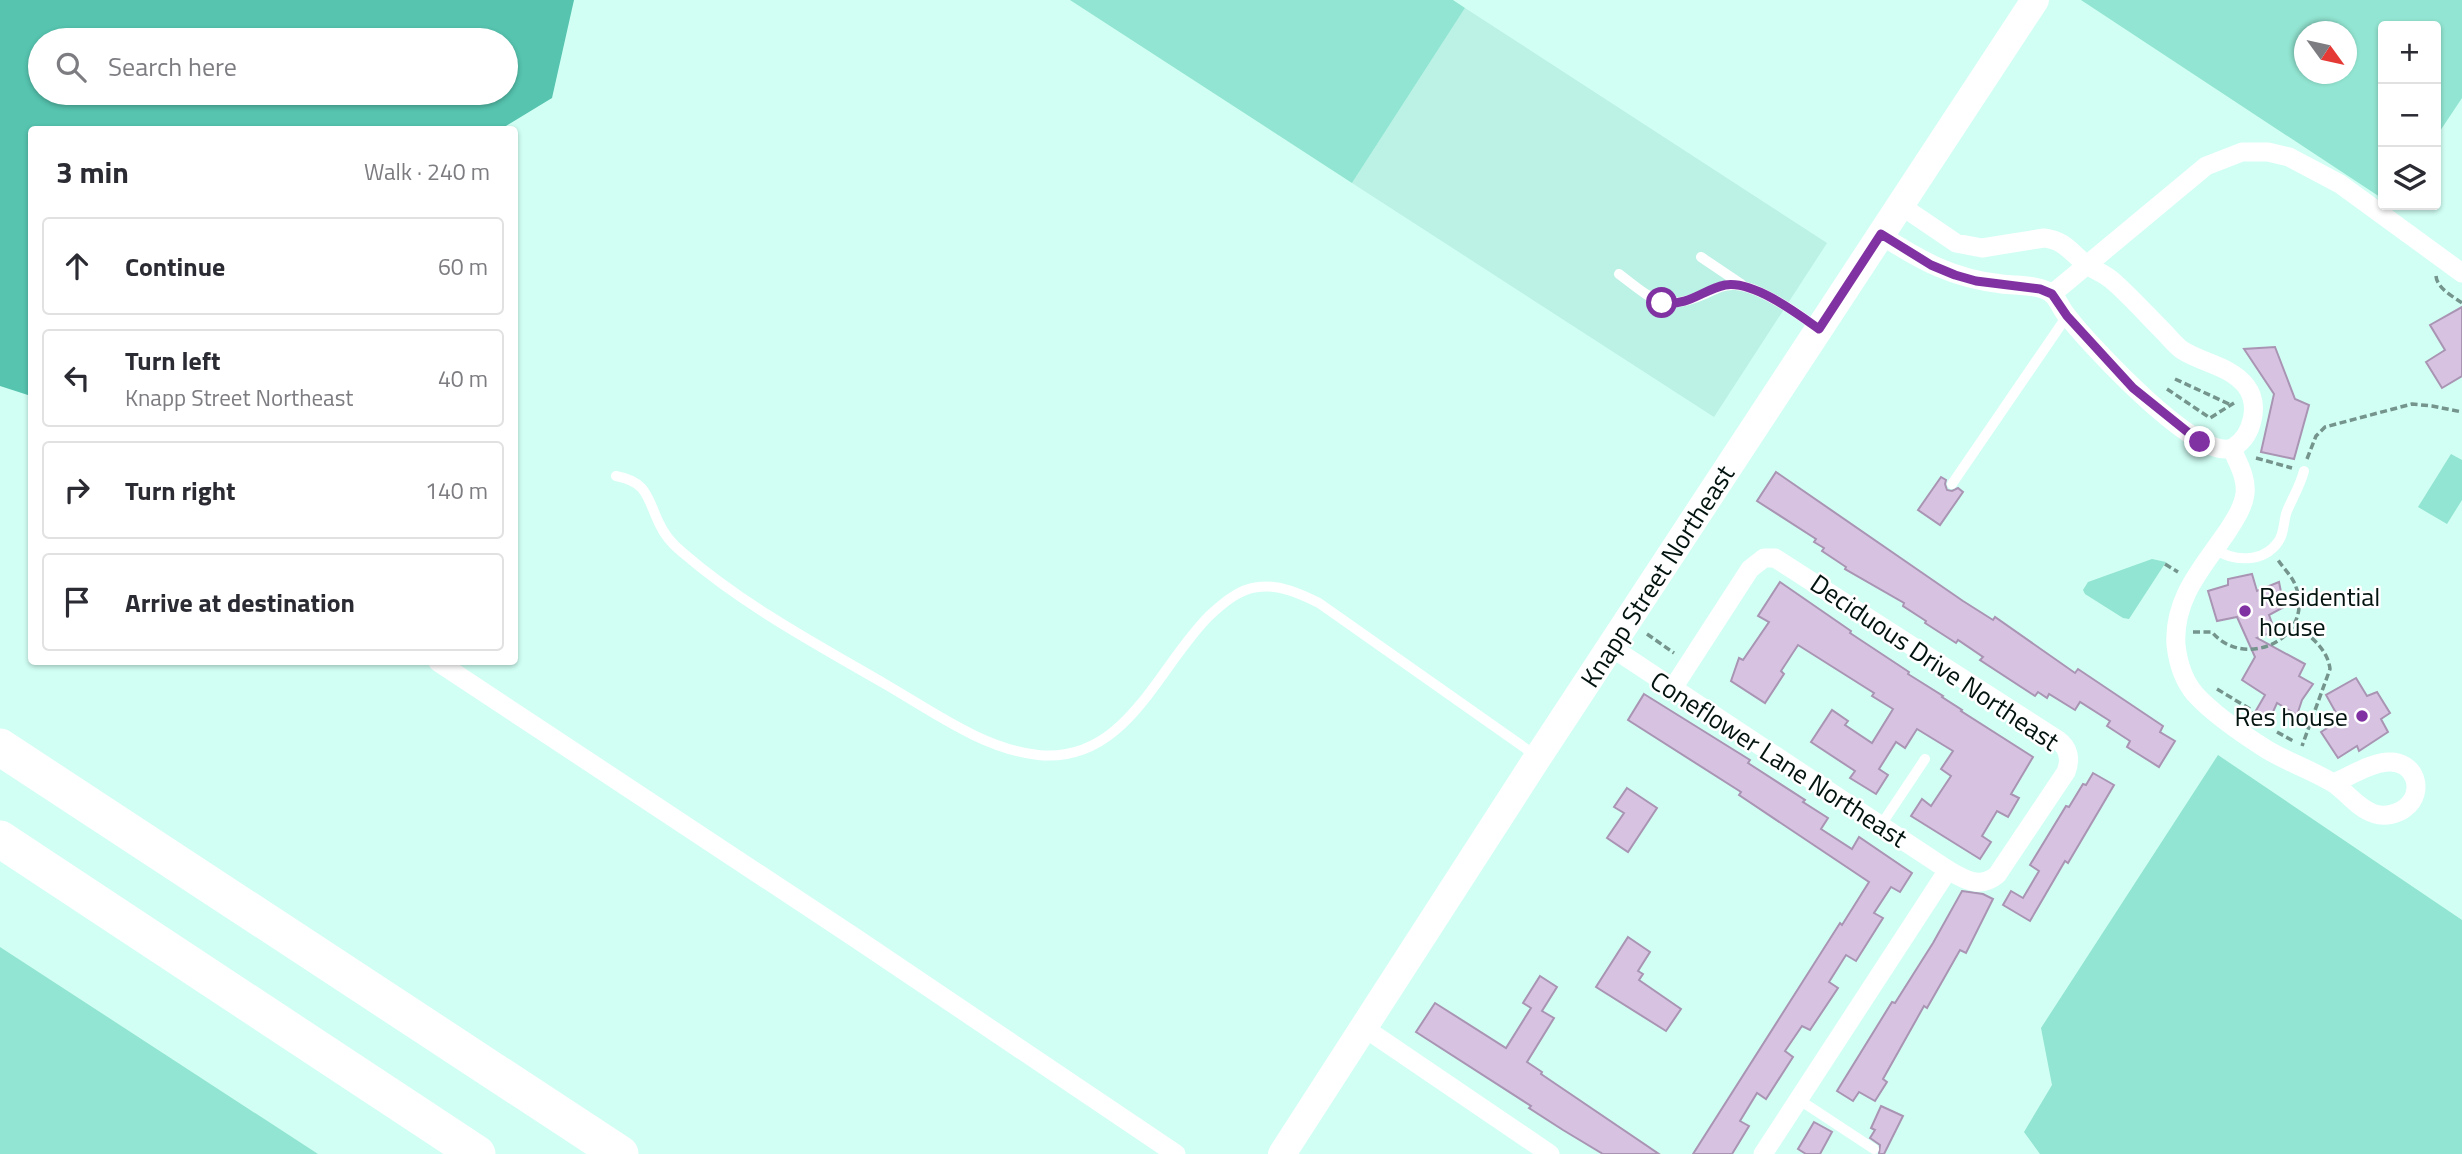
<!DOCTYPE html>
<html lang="en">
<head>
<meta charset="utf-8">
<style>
  body { margin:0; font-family:"Titillium Web",sans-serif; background:#f2f2f3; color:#2b2b33 }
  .controls { position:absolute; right:21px; top:21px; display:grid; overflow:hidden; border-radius:7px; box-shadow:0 2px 5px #0004 }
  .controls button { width:63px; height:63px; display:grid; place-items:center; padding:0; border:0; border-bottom:2px solid #e1e1e2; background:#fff; color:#2b2b33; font:35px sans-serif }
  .compass { position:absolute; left:2294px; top:21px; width:63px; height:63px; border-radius:50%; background:#fff; box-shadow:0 2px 5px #0004; rotate:123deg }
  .stop { position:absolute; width:21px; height:21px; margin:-16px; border:5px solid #8132a2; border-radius:50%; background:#fff }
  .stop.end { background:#8132a2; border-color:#fff; box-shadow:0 2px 7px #0008 }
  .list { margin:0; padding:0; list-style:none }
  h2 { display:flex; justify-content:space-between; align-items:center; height:91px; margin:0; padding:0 28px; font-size:30px }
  h2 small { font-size:23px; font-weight:400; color:#7c7c81 }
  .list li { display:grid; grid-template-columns:46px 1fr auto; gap:21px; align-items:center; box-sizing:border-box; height:98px; margin:0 14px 14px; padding:0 14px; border:2px solid #e1e1e2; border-radius:7px }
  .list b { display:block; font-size:26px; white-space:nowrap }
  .list p { margin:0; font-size:23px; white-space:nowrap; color:#7c7c81 }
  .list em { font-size:23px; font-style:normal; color:#7c7c81 }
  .icon { flex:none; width:38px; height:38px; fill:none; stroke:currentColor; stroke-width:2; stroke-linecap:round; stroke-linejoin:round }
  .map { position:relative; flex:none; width:2462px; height:1154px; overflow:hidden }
  .search { position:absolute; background:#fff; box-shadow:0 2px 5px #0004; left:28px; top:28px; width:490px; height:77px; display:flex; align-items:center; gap:18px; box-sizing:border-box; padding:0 24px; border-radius:38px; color:#7c7c81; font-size:26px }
  .panel { position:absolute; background:#fff; box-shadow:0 2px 5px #0004; left:28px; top:126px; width:490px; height:539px; border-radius:7px }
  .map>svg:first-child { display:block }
  .built { fill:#bcf1e5 }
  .green { fill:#92e5d2; fill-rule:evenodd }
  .forest { fill:#56c4af; fill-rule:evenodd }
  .building { fill:#d7c2e2; stroke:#a995b3; stroke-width:2 }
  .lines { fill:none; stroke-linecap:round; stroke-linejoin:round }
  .path { stroke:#74948c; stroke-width:3.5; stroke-dasharray:7 3.5; stroke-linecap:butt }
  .lane { stroke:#fff; stroke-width:10 }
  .street { stroke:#fff; stroke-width:19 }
  .secondary { stroke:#fff; stroke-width:28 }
  .highway { stroke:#fff; stroke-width:37 }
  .route { stroke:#8132a2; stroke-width:9 }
  .poi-dot { fill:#8132a2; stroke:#fff; stroke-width:2.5 }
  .labels { text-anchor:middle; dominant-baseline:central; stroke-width:5; stroke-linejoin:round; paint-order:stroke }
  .street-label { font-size:26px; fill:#03130f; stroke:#fff }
  .poi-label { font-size:26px; fill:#03130f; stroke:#fff; text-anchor:start }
</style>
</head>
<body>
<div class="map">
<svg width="2462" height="1154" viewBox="0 0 2462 1154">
  <rect width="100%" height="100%" fill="#d1fff4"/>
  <polygon class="built" points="1465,8 1827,243 1714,417 1352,183"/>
  <g class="green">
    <polygon points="1070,0 1453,0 1465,8 1352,183"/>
    <path d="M2081,0H2462V98L2436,137V26H2383V199ZM2304,32H2346V74H2304Z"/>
    <polygon points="2451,454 2462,460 2462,500 2447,524 2418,507"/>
    <polygon points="2152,559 2166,562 2129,619 2123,618 2085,594 2083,590 2088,582"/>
    <polygon points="2218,755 2462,920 2462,1154 2040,1154 2024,1132 2052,1085 2041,1028"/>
    <polygon points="0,947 318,1154 0,1154"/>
  </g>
  <path class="forest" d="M0,0H574L552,98L501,129L32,130L31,396L0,386ZM40,40H506V93H40Z"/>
  <g class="building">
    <polygon points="2462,307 2462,376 2442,388 2426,362 2445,350 2430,325"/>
    <polygon points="2275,347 2295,399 2309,405 2294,459 2261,452 2274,394 2244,349"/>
    <polygon points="1776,472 1963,601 1993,620 1995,617 2075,673 2078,669 2163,726 2160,732 2175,741 2159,767 2127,747 2130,741 2107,726 2110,721 2080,702 2075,710 2049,694 2047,698 2038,692 2035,696 1980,660 1983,657 1958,640 1956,643 1925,623 1926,621 1903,606 1904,603 1845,569 1846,567 1822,551 1824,548 1814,542 1816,539 1757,501"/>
    <polygon points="1941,477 1946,480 1945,484 1947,490 1952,491 1958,488 1963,492 1940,525 1918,510"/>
    <polygon points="2252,574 2257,591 2279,582 2284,607 2269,615 2275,631 2257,638 2305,664 2299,676 2313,684 2302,700 2297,715 2277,703 2268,723 2254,714 2265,695 2242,680 2255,657 2237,617 2217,621 2208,591 2228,585 2228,579"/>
    <polygon points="1780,582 1851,631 1850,633 1909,672 1908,674 1943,696 1942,697 1962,710 1961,711 2033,757 2011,794 2019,798 2008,817 1997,811 1982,836 1991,842 1980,859 1911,816 1922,799 1931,806 1951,776 1941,769 1953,751 1917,729 1905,748 1896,742 1879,769 1888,775 1876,794 1850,778 1855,771 1811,742 1832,710 1848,721 1845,725 1872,743 1893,709 1872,696 1874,693 1798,645 1781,671 1784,674 1765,703 1731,681 1739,658 1743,660 1769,622 1758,616"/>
    <polygon points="2356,678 2367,696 2377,692 2390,713 2381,719 2388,732 2359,751 2357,746 2338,758 2321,732 2340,720 2326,695"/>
    <polygon points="1644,694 1750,760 1748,763 1805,800 1803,802 1828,818 1821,829 1852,849 1859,837 1912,873 1900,892 1891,887 1874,913 1883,918 1856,961 1846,955 1829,982 1838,988 1810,1030 1802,1026 1785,1051 1793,1057 1766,1099 1757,1093 1740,1121 1749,1126 1732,1154 1693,1154 1840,923 1842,925 1869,882 1739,795 1741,792 1628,720"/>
    <polygon points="2093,773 2114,785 2068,863 2065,861 2030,921 2003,905 2011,891 2023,898 2039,871 2030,865 2066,806 2069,807 2083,784 2086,785"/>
    <polygon points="1627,788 1657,808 1628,852 1607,838 1624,813 1614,807"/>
    <polygon points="1962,891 1983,894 1993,899 1966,953 1960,950 1927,1008 1924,1006 1883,1079 1887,1082 1875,1101 1859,1092 1853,1101 1837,1091 1892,1002 1895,1003 1933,943"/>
    <polygon points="1628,937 1650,952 1638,971 1643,974 1639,980 1681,1009 1666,1031 1596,987"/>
    <polygon points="1540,976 1557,987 1542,1011 1554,1018 1527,1062 1542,1072 1541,1074 1659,1154 1603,1154 1563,1130 1529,1108 1531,1106 1416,1032 1435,1003 1506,1048 1531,1008 1523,1003"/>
    <polygon points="1881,1106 1903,1116 1884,1154 1879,1154 1880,1145 1870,1138 1875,1130 1871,1128"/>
    <polygon points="1814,1122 1832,1132 1820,1154 1806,1154 1798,1149"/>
  </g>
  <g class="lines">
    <g class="path">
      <path d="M2436,276C2437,288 2452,296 2462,303"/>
      <polyline points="2175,379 2229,404"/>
      <polyline points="2167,389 2210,418 2234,403"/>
      <polyline points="2256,458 2292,468"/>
      <polyline points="2307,459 2316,436 2325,427 2412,404 2432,406 2462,412"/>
      <polyline points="2165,564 2178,572"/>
      <path d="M2295,625C2311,636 2328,650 2330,669L2302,746"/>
      <path d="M2193,632H2212C2244,671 2315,639 2296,587C2293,577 2284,569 2278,560"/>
      <polyline points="1647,634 1674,653"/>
      <polyline points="2217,689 2250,709 2257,720"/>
      <polyline points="2277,732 2295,742"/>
    </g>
    <g class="lane">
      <polyline points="1701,257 1741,284"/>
      <path d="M1619,274C1652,299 1663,313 1705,294C1715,289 1724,284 1735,285C1758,286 1797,313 1816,327"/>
      <path d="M616,476C648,482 647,498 659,523C664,534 672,544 682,552C743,605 816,644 885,684C932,711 983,749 1038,755C1126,764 1157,668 1209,616C1223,603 1239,589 1258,587C1279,584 1301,594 1319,603L1535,755"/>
      <polyline points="1952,484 2067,316"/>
      <path d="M2215,549C2234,562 2263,563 2278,542C2285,533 2283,521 2287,511C2293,497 2300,486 2304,471"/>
      <polyline points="1881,825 1925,759"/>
      <polyline points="1798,1099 1874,1149"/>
    </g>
    <g class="street">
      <path d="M1881,235C1921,261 1954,279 2002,284C2017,286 2042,284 2053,295C2059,301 2062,311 2068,317C2088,343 2202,467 2234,447C2253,435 2260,404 2246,386C2231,366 2202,363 2182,350C2175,345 2169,337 2163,331C2147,315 2131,297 2114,282C2106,274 2096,271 2087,265C2072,254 2065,240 2044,238L1982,248L1956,243L1900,205"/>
      <polyline points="2052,294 2206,166 2242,152 2268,152 2289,157 2340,184 2462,273"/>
      <path d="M2232,449C2238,463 2247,478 2245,494C2243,508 2234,521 2227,532C2202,568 2173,599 2176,645C2178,663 2184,681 2195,694C2213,714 2244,735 2266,749C2287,762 2312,770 2333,783C2347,792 2358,809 2375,814C2385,817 2398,814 2405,808C2426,792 2415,760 2388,762C2370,763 2350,776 2334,783"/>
      <polyline points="1611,647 1948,870"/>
      <polyline points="438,662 857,939 1176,1154"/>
      <path d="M1673,688L1750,569L1764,558H1775L2058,740C2069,748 2071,759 2066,772L1997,875C1980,889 1965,880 1948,870L1763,1154"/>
      <polyline points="1363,1027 1550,1154"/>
    </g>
    <polyline class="secondary" points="1282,1154 1538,757 2035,0"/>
    <g class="highway">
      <polyline points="0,747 620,1154"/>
      <polyline points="0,839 477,1154"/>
    </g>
  </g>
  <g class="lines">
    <path class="route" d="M1662,303C1690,306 1702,290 1725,285C1753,280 1798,314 1819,329L1881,234L1931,265L1955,275L1976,281L2040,289L2052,294L2067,316L2133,388L2200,442"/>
  </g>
  <g class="poi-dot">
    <circle cx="2245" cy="611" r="7"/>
    <circle cx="2362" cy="716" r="7"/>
  </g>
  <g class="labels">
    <g class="street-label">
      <text transform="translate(1657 576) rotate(-57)">Knapp Street Northeast</text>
      <text transform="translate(1935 662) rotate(34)">Deciduous Drive Northeast</text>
      <text transform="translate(1779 759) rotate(33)">Coneflower Lane Northeast</text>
    </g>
    <g class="poi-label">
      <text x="2259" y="596">Residential<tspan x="2259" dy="30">house</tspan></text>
      <text x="2348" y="716" text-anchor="end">Res house</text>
    </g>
  </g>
</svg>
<div class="controls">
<button>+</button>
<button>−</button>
<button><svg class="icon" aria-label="layers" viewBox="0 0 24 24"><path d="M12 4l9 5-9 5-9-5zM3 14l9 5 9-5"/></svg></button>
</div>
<svg class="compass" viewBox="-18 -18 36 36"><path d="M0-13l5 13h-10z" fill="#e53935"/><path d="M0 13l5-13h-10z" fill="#7c7c81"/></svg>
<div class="stop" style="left:1662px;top:303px"></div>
<div class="stop end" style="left:2200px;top:442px"></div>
<div class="search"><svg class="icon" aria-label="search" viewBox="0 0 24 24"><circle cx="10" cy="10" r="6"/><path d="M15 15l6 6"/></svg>Search here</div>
<section class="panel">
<h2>3 min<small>Walk · 240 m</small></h2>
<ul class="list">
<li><svg class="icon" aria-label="ahead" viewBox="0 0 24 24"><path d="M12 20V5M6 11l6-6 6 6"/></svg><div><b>Continue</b></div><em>60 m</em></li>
<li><svg class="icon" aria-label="left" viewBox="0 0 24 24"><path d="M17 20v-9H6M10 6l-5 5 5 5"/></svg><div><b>Turn left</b><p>Knapp Street Northeast</p></div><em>40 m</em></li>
<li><svg class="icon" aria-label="right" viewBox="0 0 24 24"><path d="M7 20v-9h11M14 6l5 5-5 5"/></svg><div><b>Turn right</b></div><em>140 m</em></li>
<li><svg class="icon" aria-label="arrive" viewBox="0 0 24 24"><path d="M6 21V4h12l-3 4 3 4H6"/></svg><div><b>Arrive at destination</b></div></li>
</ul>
</section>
</div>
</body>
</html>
